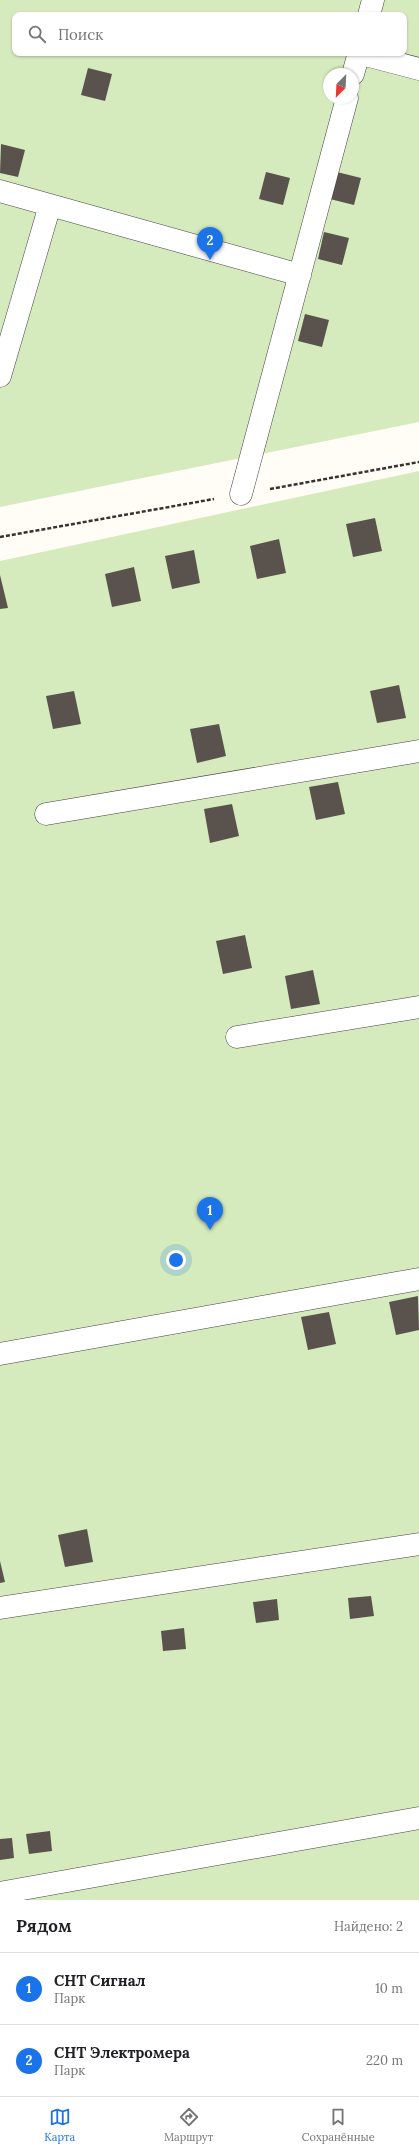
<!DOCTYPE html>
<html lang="ru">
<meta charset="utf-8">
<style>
:root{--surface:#fff;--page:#f6f6f6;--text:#202124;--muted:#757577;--line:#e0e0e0;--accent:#1a73e8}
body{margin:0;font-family:Lora,serif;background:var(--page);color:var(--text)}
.compass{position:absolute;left:323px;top:68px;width:36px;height:36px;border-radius:50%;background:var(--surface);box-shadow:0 1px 3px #0004;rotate:204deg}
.you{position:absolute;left:176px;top:1260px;width:14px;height:14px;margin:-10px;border:3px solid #fff;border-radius:50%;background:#1a73e8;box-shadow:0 0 0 6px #1a73e833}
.badge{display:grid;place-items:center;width:26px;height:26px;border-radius:50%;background:var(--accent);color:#fff;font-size:13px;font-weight:700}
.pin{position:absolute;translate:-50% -33px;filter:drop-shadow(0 1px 2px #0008)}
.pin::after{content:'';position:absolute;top:21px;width:14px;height:12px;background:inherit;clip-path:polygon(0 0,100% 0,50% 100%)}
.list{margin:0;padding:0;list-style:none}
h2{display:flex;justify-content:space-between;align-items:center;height:52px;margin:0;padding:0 16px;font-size:17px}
h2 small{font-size:13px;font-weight:400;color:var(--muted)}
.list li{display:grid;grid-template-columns:26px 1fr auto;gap:12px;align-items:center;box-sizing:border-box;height:72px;padding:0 16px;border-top:1px solid var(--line)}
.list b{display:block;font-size:15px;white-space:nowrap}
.list p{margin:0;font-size:13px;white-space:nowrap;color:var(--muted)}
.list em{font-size:13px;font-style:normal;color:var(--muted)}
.icon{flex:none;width:22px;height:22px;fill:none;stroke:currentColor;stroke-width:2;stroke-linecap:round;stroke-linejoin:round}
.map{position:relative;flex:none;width:419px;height:1900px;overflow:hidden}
.search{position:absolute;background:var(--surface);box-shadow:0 1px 3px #0004;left:12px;right:12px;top:12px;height:44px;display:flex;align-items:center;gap:10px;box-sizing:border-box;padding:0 14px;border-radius:8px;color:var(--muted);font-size:15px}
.sheet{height:196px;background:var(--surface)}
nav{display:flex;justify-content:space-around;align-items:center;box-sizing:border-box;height:56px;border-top:1px solid var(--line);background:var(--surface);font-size:11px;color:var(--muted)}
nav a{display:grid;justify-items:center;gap:2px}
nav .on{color:var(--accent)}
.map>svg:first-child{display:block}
.green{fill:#d5ebbd;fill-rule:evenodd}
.building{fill:#5a524d}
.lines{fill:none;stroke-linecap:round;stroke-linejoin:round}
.minor-casing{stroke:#444;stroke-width:23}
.path{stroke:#333;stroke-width:2.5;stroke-dasharray:4 2;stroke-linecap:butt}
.minor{stroke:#fff;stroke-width:22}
</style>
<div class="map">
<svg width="419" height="1900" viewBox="0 0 419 1900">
<rect width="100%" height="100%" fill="#fffdf5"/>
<path class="green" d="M0,0H419V422L0,507ZM15,15H404V53H15ZM329,74H353V98H329Z
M419,471V1900H0V561Z"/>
<path class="building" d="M88,68L112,74L105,101L81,95Z
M1,144L25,150L18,177L0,173Z
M266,172L290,178L283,205L259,199Z
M337,172L361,178L354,205L330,199Z
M324,232L349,238L342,265L318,259Z
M305,314L329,320L322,347L298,341Z
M375,518L382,551L353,557L346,524Z
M279,539L286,573L257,579L250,546Z
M194,550L200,583L172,589L165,556Z
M134,567L141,601L112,607L105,574Z
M0,575L8,608L0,609Z
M399,685L406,718L377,723L370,691Z
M74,691L81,724L53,729L46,696Z
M219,724L226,756L197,763L190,729Z
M338,782L345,814L316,820L309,787Z
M232,804L239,836L210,843L204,809Z
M245,935L252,968L223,974L216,941Z
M313,970L320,1004L291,1009L285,976Z
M418,1296L419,1330L396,1335L389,1302Z
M329,1312L336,1344L308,1350L301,1317Z
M87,1529L93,1562L65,1567L58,1535Z
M0,1561L5,1582L0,1583Z
M371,1596L374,1616L350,1619L348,1598Z
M277,1599L279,1620L256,1623L253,1602Z
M184,1628L186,1649L163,1651L161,1631Z
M50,1831L52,1851L29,1854L26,1834Z
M12,1838L14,1858L0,1860V1839Z"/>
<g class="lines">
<g class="minor-casing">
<path id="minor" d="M369,15L373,0
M358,53L419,69
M353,74L359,53
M0,191L300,275
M0,376L50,205
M241,494L347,98
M46,814L419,751
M237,1037L419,1007
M0,1354L419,1279
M0,1608L419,1544
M0,1893L419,1818"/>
</g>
<path class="path" d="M270,489L419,462
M0,537L214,499"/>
<use href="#minor" class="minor"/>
</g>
</svg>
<svg class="compass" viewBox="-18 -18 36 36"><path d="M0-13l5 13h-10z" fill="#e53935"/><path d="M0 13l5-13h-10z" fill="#757577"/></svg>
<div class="you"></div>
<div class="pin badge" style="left:210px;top:1230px">1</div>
<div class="pin badge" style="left:210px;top:260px">2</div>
<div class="search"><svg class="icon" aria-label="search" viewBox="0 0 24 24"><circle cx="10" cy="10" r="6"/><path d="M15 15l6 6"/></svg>Поиск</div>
</div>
<section class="sheet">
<h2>Рядом<small>Найдено: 2</small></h2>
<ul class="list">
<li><span class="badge">1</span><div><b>СНТ Сигнал</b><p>Парк</p></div><em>10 m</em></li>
<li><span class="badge">2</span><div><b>СНТ Электромера</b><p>Парк</p></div><em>220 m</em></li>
</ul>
</section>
<nav>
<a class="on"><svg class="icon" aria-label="map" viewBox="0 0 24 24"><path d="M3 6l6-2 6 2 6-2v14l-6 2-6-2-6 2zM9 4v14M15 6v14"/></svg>Карта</a>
<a><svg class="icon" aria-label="directions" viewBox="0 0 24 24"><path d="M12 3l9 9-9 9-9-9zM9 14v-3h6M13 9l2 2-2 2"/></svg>Маршрут</a>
<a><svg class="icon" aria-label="saved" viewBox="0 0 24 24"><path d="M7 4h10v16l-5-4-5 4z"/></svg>Сохранённые</a>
</nav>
